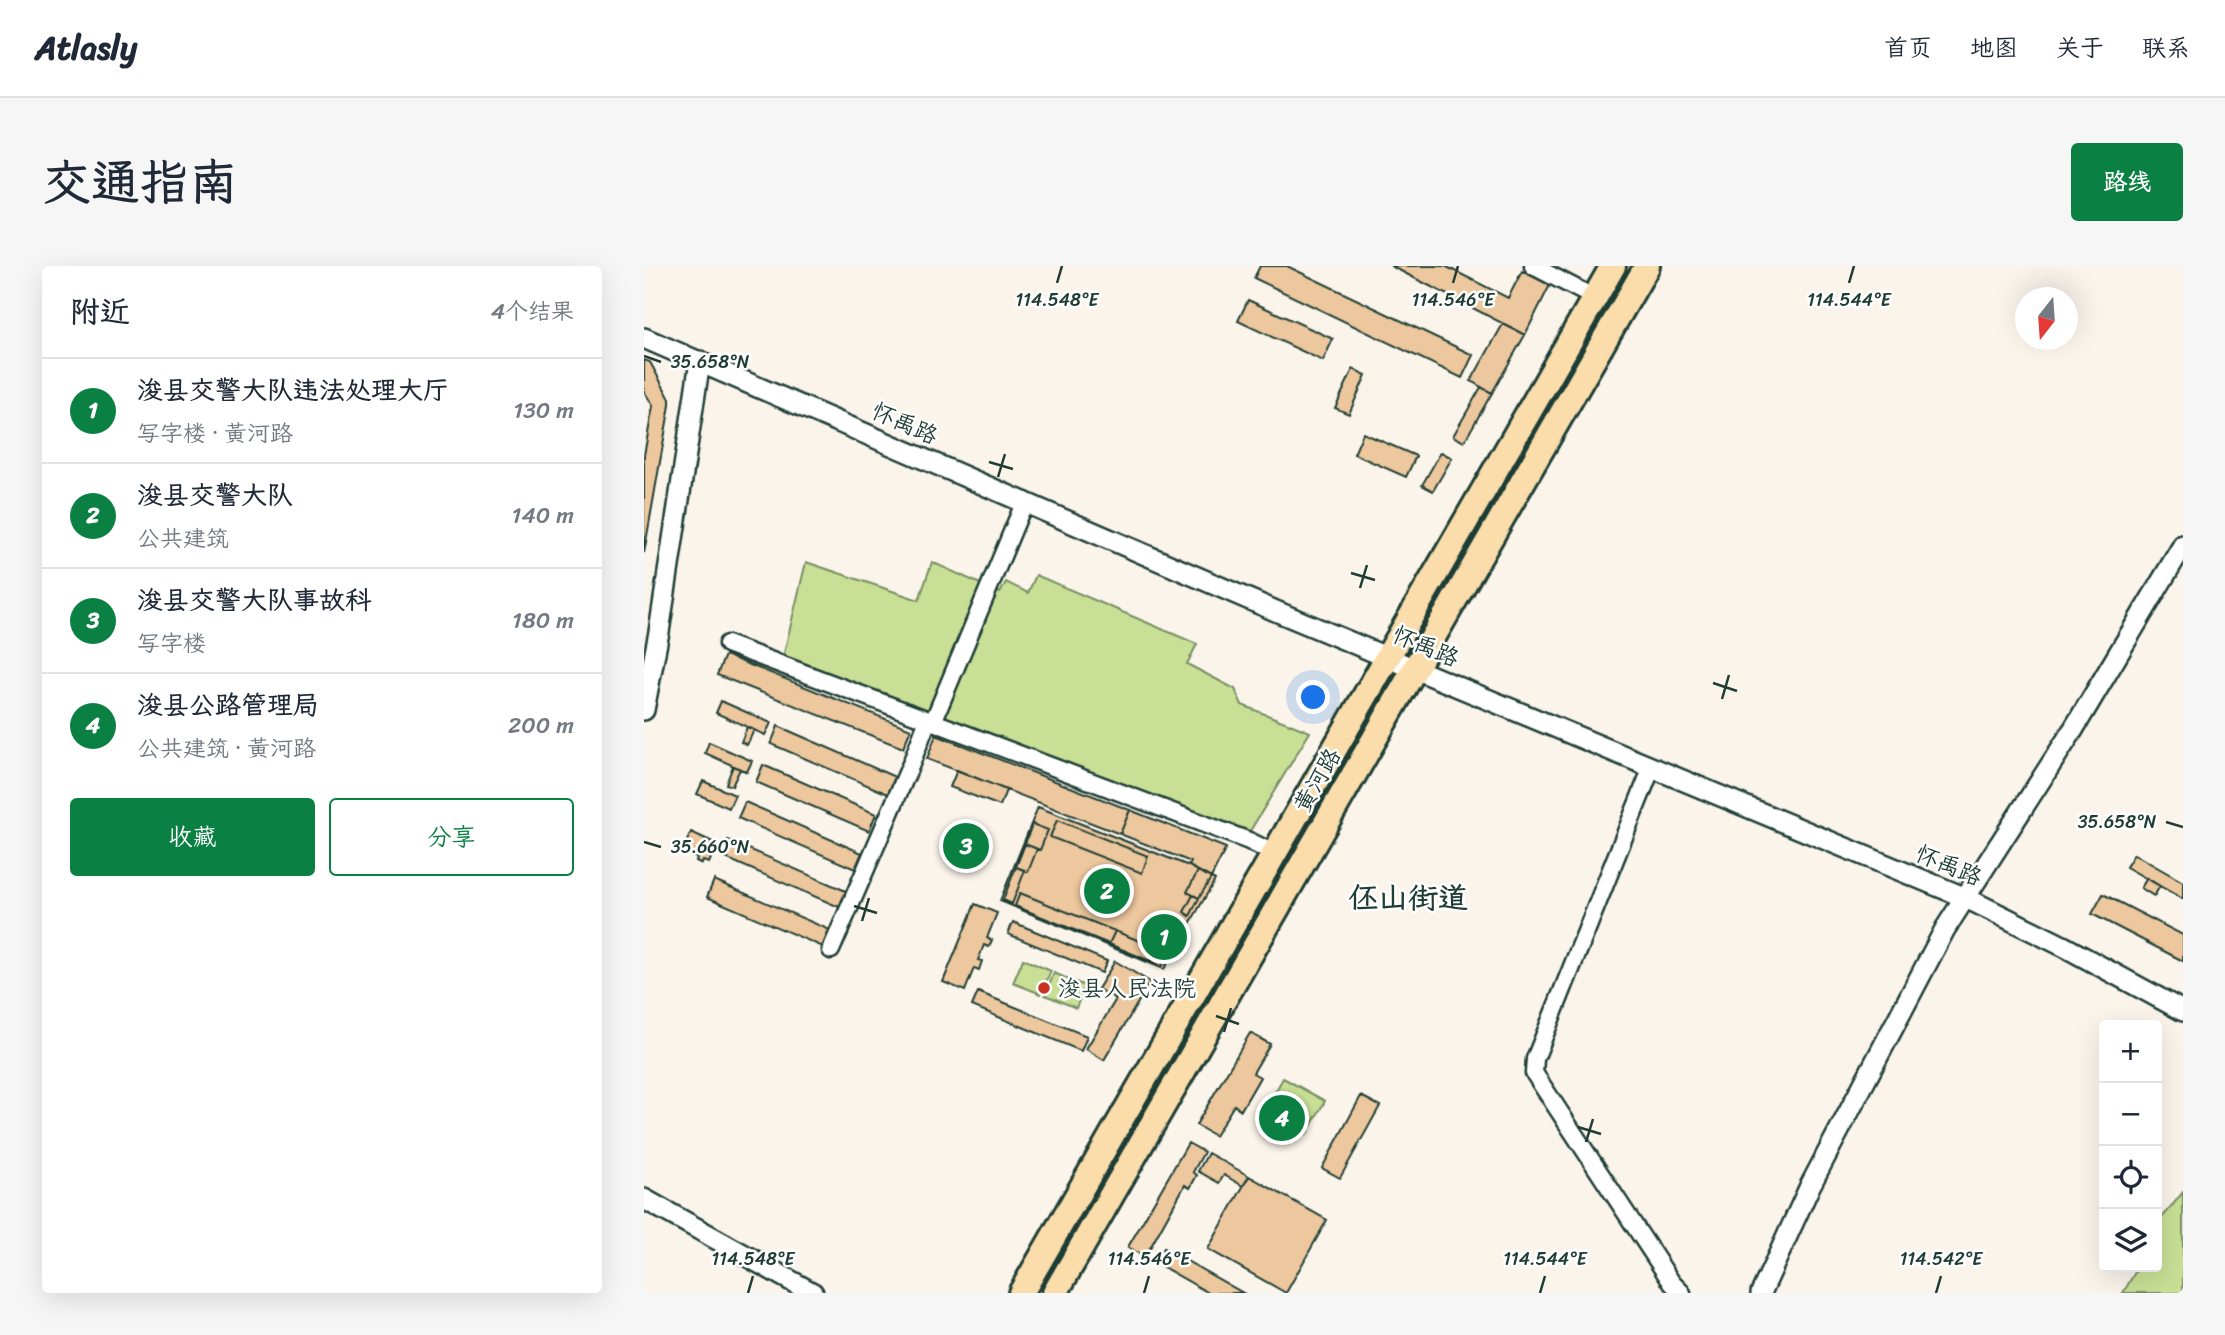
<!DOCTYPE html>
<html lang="zh">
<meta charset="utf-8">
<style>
:root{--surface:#fff;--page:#f6f6f7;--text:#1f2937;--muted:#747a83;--line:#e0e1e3;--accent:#0b8043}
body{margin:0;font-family:Sriracha,"LXGW WenKai TC",sans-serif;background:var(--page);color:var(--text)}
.controls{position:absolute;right:21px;bottom:21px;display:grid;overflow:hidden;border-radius:7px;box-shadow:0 7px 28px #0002}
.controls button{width:63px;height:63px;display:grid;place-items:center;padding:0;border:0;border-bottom:2px solid var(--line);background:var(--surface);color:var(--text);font:35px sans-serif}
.compass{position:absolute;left:1371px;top:21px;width:63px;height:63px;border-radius:50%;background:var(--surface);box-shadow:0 7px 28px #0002;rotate:197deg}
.you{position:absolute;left:670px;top:432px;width:24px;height:24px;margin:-18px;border:5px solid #fff;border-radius:50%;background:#1a73e8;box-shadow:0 0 0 10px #1a73e833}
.badge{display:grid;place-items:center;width:46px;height:46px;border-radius:50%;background:var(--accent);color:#fff;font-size:23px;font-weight:700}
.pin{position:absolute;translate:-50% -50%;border:4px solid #fff;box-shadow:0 2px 7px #0006}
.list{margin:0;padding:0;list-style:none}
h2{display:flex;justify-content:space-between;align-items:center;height:91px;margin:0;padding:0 28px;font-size:30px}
h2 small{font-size:23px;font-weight:400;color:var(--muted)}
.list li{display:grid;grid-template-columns:46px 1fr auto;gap:21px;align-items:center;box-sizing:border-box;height:105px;padding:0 28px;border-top:2px solid var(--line)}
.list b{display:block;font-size:26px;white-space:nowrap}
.list p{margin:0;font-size:23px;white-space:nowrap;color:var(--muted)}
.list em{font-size:23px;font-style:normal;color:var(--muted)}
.actions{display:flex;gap:14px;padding:21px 28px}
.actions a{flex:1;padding:16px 0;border:2px solid var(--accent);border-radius:7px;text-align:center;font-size:24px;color:var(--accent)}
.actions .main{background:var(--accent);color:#fff}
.icon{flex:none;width:38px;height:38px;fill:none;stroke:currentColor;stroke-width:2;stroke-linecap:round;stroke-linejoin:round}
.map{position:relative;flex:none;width:1539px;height:1027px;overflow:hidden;border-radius:7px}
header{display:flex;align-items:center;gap:42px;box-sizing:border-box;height:98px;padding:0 35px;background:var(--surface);border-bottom:2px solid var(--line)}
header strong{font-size:33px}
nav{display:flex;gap:38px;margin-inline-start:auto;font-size:24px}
.intro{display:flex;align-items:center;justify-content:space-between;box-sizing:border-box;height:168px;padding:0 42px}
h1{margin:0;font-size:49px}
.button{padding:18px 32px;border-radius:7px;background:var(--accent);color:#fff;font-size:24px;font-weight:700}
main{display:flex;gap:42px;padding:0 42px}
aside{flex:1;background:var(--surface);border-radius:7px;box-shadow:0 7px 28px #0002}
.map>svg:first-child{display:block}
.green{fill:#c8df95;stroke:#748e64;stroke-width:2}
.building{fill:#edc79d;stroke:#1f3d34;stroke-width:2}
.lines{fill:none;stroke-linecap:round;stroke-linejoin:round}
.minor-casing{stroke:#1f3d34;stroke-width:21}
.tertiary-casing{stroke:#1f3d34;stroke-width:24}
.primary-casing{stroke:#1f3d34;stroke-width:30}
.minor{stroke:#fff;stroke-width:16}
.tertiary{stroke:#fff;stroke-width:19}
.primary{stroke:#faddab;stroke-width:24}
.ticks{fill:none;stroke:#1f3d34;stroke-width:2.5}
.poi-dot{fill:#c8321e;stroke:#fff;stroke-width:2.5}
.labels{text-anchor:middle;stroke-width:5;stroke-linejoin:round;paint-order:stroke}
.street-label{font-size:23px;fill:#1f3d34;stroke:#fff}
.poi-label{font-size:23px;fill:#1f3d34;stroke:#fff;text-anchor:start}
.district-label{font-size:30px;font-weight:bold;fill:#1f3d34;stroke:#fff}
.ticks-label{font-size:18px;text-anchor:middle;fill:#1f3d34;stroke:#fff;stroke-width:5;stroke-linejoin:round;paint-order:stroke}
</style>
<header>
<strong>Atlasly</strong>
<nav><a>首页</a><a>地图</a><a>关于</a><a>联系</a></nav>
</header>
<div class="intro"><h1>交通指南</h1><a class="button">路线</a></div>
<main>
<aside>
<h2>附近<small>4个结果</small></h2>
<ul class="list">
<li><span class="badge">1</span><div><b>浚县交警大队违法处理大厅</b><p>写字楼 · 黄河路</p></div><em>130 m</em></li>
<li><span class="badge">2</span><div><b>浚县交警大队</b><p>公共建筑</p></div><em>140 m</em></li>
<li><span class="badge">3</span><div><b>浚县交警大队事故科</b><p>写字楼</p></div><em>180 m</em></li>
<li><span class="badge">4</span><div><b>浚县公路管理局</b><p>公共建筑 · 黄河路</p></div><em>200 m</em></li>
</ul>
<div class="actions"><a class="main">收藏</a><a>分享</a></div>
</aside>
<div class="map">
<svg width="1539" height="1027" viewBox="0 0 1539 1027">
<rect width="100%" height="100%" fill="#fbf4eb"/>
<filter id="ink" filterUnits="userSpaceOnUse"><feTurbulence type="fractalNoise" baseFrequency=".0143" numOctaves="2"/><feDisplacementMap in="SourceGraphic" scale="14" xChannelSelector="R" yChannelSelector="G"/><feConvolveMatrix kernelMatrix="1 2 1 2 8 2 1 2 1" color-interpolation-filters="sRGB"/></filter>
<g filter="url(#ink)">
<path class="green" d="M162,296L275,334L288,296L356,327L362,316L384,327L392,309L553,378L543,398L591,423L598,439L666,466L606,565L139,391Z
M379,693L407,705L397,728L369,717Z
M410,707L441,720L432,742L401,729Z
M639,812L681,835L662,869L620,846Z
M1539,926V1027H1479L1494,1001H1513V958Z"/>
<path class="building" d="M616,0H643L829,89L818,112L610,12Z
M747,0H801L864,32L878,5L906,19L881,69Z
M604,34L689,73L679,95L594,55Z
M859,58L881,69L848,127L827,115Z
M0,94L6,96L26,133V139L0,287V189L9,140L0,125Z
M709,103L722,109L705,148L691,142Z
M837,121L848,127L820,176L809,170Z
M719,167L772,190L762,211L710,188Z
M797,186L808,192L789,225L778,219Z
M81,389L267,463L259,482L73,409Z
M77,435L127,457L121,469L72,447Z
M134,460L251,511L244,528L127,478Z
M103,461L110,464L103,479L97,476Z
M292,469L486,544L476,568L283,493Z
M65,476L108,495L103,506L61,487Z
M119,499L232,548L225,565L112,516Z
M89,500L96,503L88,520L82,518Z
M313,504L362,524L356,540L306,521Z
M59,515L91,529L85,542L53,528Z
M101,536L218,587L211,603L94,552Z
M394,541L545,600L571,614L520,703L356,635Z
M486,544L582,582L567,612L545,600L547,596L476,568Z
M413,554L504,590L498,607L406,571Z
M388,558L404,564L396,584L381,578Z
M47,566L73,578L65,597L59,595L58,598L52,595L53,592L38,586Z
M84,574L202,625L195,641L77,590Z
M381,578L393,583L384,606L372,601Z
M1490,588L1539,616V633L1482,601Z
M372,601L381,604L368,638L359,634Z
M554,605L567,612L555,632L543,626Z
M1503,612L1516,620L1510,630L1497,622Z
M70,614L186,664L179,681L63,631Z
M376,627L471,665L465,678L371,640Z
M1459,628L1539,669V695L1448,648Z
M549,629L555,632L546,650L540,646Z
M331,638L353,647L343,672L348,674L345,681L340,679L334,694L338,695L335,704L330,702L321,725L299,716Z
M369,656L463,695L458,707L364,668Z
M471,665L513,682L506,695L465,678Z
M516,676L527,682L517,701L506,695Z
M471,695L506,716L460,794L442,783L472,733L454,723Z
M334,726L443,770L437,785L328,740Z
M606,767L626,778L609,807L616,811L597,844L590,839L571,870L552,859Z
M717,830L736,840L696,912L678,902Z
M544,877L560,886L549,906L553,909L546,922L541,919L501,991L484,981Z
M564,887L605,910L599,920L580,909L575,917L554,905Z
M605,910L683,954L642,1027L564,983Z
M520,982L599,1027H565L512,997Z"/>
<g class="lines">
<g class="minor-casing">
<path id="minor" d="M889,0L951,32
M83,378L605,575L631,588
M289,456L381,235
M1008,501L891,793L890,807L1028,1017L1038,1027
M187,684L267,498L284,454"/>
</g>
<g class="tertiary-casing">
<path id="tertiary" d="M0,72L634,346L1322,632L1421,681L1539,745
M0,444L15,366L56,95
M0,933L169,1027
M1117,1027L1166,920L1301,663L1429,464L1539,279"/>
</g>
<g class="primary-casing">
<path id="primary" d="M377,1027L969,0
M411,1027L1003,0"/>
</g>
<use href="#minor" class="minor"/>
<use href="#tertiary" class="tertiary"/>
<use href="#primary" class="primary"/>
</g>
</g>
<path class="ticks" d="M413,17L418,0M809,17L814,0M1205,17L1210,0M0,90L17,96M345,196L369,203M354,211L361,188M707,307L731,314M716,322L723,299M1069,417L1093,425M1078,433L1085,409M1522,556L1539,561M0,576L17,581M210,640L233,647M218,655L225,632M572,750L595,758M580,766L587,742M934,861L957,868M942,876L949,853M104,1027L109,1010M500,1027L505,1010M896,1027L901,1010M1292,1027L1297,1010"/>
<circle class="poi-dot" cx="400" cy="722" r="7"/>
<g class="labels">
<g class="street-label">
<text transform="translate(261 157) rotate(24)" y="8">怀禹路</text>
<text transform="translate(782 380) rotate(23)" y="8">怀禹路</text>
<text transform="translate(673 514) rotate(-60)" y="8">黄河路</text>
<text transform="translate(1305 599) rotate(23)" y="8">怀禹路</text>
</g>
<g class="poi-label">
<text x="414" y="730">浚县人民法院</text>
</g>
<g class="district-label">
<text x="764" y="642">伾山街道</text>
</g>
</g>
<g class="ticks-label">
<text x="413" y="40">114.548°E</text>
<text x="809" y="40">114.546°E</text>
<text x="1205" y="40">114.544°E</text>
<text x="66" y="102">35.658°N</text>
<text x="1473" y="562">35.658°N</text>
<text x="66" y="587">35.660°N</text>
<text x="109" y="999">114.548°E</text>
<text x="505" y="999">114.546°E</text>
<text x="901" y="999">114.544°E</text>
<text x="1297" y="999">114.542°E</text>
</g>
</svg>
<div class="controls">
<button>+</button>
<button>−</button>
<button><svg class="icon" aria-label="locate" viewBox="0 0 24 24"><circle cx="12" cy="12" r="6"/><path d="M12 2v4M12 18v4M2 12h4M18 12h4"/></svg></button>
<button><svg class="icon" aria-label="layers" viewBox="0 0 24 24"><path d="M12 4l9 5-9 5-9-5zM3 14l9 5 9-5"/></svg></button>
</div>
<svg class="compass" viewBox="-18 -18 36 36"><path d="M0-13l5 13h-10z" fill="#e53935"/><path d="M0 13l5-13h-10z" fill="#747a83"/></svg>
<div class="you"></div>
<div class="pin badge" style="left:520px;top:671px">1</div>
<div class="pin badge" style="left:463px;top:625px">2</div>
<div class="pin badge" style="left:322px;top:580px">3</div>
<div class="pin badge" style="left:638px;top:852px">4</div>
</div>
</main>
